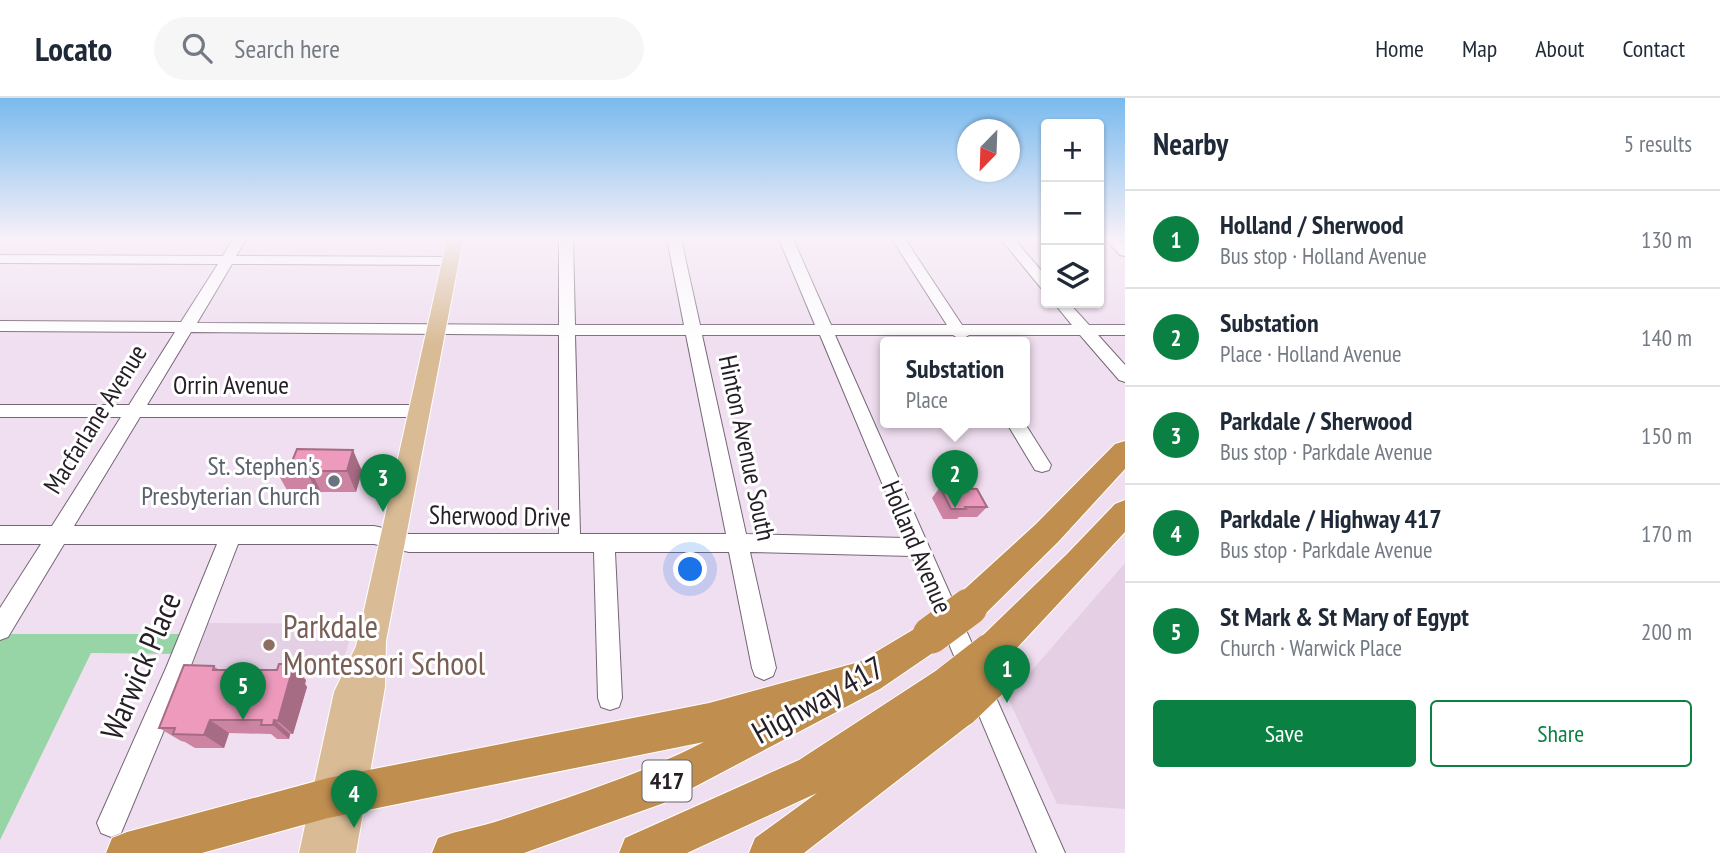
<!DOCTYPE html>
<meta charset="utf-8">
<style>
:root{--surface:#fff;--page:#f6f6f7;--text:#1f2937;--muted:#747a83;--line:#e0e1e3;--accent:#0b8043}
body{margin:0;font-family:"PT Sans Narrow",sans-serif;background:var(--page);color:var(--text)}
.controls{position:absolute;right:21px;top:21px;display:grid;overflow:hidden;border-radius:7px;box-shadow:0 2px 5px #0004}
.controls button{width:63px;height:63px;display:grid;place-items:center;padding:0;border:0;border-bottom:2px solid var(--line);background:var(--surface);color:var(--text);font:35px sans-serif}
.compass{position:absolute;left:957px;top:21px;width:63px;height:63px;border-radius:50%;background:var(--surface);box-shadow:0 2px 5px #0004;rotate:203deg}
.you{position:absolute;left:691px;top:472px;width:24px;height:24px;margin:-18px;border:5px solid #fff;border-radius:50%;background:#1a73e8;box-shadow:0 0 0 10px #1a73e833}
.badge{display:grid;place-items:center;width:46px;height:46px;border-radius:50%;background:var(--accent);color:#fff;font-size:23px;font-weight:700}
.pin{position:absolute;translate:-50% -58px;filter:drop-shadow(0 2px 4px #0008)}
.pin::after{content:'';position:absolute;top:37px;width:24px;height:21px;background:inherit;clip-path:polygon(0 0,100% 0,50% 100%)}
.popup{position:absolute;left:880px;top:239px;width:150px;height:91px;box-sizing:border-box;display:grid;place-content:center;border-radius:7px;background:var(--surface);filter:drop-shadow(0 2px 5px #0005);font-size:23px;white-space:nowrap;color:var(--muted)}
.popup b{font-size:26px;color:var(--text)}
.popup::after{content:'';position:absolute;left:50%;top:100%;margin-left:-14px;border:14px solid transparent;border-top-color:var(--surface)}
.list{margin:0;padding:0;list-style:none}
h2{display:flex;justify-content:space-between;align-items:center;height:91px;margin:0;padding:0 28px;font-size:30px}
h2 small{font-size:23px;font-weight:400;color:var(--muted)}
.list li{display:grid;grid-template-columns:46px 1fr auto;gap:21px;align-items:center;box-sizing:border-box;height:98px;padding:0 28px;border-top:2px solid var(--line)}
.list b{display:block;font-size:26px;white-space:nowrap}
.list p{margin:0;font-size:23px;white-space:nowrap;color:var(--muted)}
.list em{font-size:23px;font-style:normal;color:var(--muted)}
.actions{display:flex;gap:14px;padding:21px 28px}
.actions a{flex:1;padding:16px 0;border:2px solid var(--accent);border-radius:7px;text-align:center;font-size:24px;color:var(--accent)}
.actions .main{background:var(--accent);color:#fff}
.icon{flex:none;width:38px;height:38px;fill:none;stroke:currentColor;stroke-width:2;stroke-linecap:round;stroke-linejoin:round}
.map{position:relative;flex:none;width:1125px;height:755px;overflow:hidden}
header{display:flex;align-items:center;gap:42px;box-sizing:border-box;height:98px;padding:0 35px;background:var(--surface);border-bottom:2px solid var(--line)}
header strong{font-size:33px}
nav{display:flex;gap:38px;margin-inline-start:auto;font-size:24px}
.search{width:490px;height:63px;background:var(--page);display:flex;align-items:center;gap:18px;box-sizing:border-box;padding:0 24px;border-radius:38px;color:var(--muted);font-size:26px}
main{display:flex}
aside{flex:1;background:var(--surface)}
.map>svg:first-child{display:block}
.built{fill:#e5cfe5}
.green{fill:#97d4a6}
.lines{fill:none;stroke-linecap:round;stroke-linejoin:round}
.minor-casing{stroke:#756675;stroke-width:2}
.major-casing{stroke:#fff;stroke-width:2}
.highway-casing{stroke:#fff;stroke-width:2}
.minor{fill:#fff;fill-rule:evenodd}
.major{fill:#d9bc96;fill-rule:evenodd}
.highway{fill:#c08f50;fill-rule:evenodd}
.highway-bridge-casing{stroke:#fff;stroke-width:38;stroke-linecap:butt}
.highway-bridge{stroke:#c08f50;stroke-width:37}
.wall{fill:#cc84a2}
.shaded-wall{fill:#a66c84}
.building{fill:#ed9abc;stroke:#a66c84;stroke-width:2}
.worship-dot{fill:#6b7280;stroke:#fff;stroke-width:2.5}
.education-dot{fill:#8d6e63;stroke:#fff;stroke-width:2.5}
.labels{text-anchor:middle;stroke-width:6;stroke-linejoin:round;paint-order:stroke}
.shield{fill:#fff;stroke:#666266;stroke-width:2}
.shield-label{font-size:24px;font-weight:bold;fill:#251f25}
.street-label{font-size:26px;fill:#251f25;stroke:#fff}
.worship-label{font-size:26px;fill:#5b616d;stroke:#fff;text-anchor:end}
.near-education-label{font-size:32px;fill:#785e54;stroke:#fff;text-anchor:start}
.near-street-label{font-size:32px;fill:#251f25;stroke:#fff}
</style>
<header>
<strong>Locato</strong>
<div class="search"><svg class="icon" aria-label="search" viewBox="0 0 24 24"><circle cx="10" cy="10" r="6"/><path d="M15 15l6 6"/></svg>Search here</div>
<nav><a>Home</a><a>Map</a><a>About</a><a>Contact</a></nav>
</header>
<main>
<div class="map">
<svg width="1125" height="755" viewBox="0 0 1125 755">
<rect width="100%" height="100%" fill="#f0dff0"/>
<path class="built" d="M1125,465V711L1057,706L1008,600Z
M200,525L355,526L338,578L178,579Z"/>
<path class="green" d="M0,536H191L183,556L91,555L0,742Z"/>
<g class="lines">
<g class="minor-casing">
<path id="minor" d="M233,141H246L236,158L450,159L457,163L450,167L232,166L197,225L559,227V141H573L575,227H684L667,141H681L700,227H815L779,141H793L831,227H947L892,141H905L962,227H1072L1054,205H1069L1089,227H1125V237H1098L1125,267V284L1119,282L1080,237H969L961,242L953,237H835L1065,755H1037L912,458L750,454L776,570L773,578L764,582L755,578L752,570L729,454H615L622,600L619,609L610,612L601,609L598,600L594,454H409L374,446H238L188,575L121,735L111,739L101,735L97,725L166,570L217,446H64L8,539L0,542V510L41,446H0V428H52L121,319H0V307H129L175,234L0,233V223L181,224L218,166L0,165V157L223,158ZM191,234L559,237V436H409L374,428H74L140,319H419L425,317L428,313L425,309L419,307H147ZM575,237H686L726,436H580ZM702,237H820L905,440L746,436Z
M1001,141H1014L1046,178V191L1041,190Z
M1105,141H1119L1125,147V158L1120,157Z
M1006,324H1024L1051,367L1049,372L1042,374L1035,372Z"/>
</g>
<g class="major-casing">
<path id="major" d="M447,141H463L386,543L385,589L356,755H299L334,594L356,548Z"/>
</g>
<g class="highway-casing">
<path id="highway" d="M1125,343V371L1058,444L981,520L969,524L957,520L953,509L957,498L1036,426L1115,346Z
M1125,402V434L1002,566L990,571L978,566L973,554L978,542L1067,456L1115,406Z
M931,521L943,526L948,537L943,548L880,591L664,705L524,755H432L438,740C458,732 480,729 501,722C570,699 639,677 704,644L328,720L202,755H106L112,740L127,734L328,680L709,605L859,564Z
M950,567L963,572L968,585L964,593L974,597L979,610L974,623L804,755H749L755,740L817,695L687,755H619L625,740L799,662L937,572Z"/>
</g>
<use href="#minor" class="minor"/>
<use href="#major" class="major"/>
<use href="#highway" class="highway"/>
<g class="highway-bridge-casing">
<path id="highway-bridge" d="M931,537L969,509
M950,585L990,554
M961,610L1006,567"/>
</g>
<use href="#highway-bridge" class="highway-bridge"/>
</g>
<path class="wall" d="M291,366L362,373L356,394H321L319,399H291L279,378Z
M940,389L987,409L977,419H959L957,421H943L932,400Z
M214,568L219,572H277L306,582L305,586L307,589L293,636H290L289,641H277L271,636L229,635L224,650H195L185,644L181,643L159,630Z"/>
<path class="shaded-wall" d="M353,352L362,373L356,394L347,373Z
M311,373L321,394L319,399L309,378Z
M292,566L306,582L305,586L307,589L293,636L278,623Z
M210,622L229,635L224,650L204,637Z
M274,622L290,636L289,641L273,627Z"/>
<path class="building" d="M297,351L353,352L347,373H311L309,378H279L283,368L291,366Z
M940,389L977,391L987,409H965L966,411H951Z
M279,566H292L290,573H292L278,623L274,622L273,627H261L262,622H210L204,637L173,636L175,630H159L184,567L214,568L213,572H277Z"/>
<linearGradient id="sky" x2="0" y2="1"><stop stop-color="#79baee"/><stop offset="0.57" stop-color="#f8f1f8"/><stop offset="1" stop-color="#f8f1f8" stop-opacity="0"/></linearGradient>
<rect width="1125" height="247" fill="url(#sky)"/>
<circle class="worship-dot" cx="334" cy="383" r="7"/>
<circle class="education-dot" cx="269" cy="547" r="7"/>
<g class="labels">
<rect class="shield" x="642.5" y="662.5" width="49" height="41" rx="5"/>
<g class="shield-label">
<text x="667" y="691">417</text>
</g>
<g class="street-label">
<text x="231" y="296">Orrin Avenue</text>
<text transform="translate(95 321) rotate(-58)" y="9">Macfarlane Avenue</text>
<text transform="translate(747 350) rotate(78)" y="9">Hinton Avenue South</text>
<text transform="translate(500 418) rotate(1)" y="9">Sherwood Drive</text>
<text transform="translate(917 449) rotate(67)" y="9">Holland Avenue</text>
</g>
<g class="worship-label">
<text x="320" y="377">St. Stephen's<tspan x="320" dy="30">Presbyterian Church</tspan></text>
</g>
<g class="near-education-label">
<text x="283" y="540">Parkdale<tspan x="283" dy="37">Montessori School</tspan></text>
</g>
<g class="near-street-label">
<text transform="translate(141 568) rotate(-67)" y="11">Warwick Place</text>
<text transform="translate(818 602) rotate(-29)" y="11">Highway 417</text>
</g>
</g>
</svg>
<div class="controls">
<button>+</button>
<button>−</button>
<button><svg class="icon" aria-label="layers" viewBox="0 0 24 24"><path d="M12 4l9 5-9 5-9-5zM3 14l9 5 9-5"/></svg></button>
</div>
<svg class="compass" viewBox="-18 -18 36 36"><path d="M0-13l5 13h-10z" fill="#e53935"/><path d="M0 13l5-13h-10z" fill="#747a83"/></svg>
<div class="you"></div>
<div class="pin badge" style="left:1007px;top:605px">1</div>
<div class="pin badge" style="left:955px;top:410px">2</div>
<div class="popup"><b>Substation</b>Place</div>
<div class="pin badge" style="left:383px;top:414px">3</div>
<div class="pin badge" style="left:354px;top:730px">4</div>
<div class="pin badge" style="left:243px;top:622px">5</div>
</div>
<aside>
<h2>Nearby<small>5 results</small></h2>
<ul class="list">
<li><span class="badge">1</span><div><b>Holland / Sherwood</b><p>Bus stop · Holland Avenue</p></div><em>130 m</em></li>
<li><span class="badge">2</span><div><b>Substation</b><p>Place · Holland Avenue</p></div><em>140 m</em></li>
<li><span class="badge">3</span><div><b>Parkdale / Sherwood</b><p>Bus stop · Parkdale Avenue</p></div><em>150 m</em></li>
<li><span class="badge">4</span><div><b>Parkdale / Highway 417</b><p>Bus stop · Parkdale Avenue</p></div><em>170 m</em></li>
<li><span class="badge">5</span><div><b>St Mark &amp; St Mary of Egypt</b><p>Church · Warwick Place</p></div><em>200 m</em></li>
</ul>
<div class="actions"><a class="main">Save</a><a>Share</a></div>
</aside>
</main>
